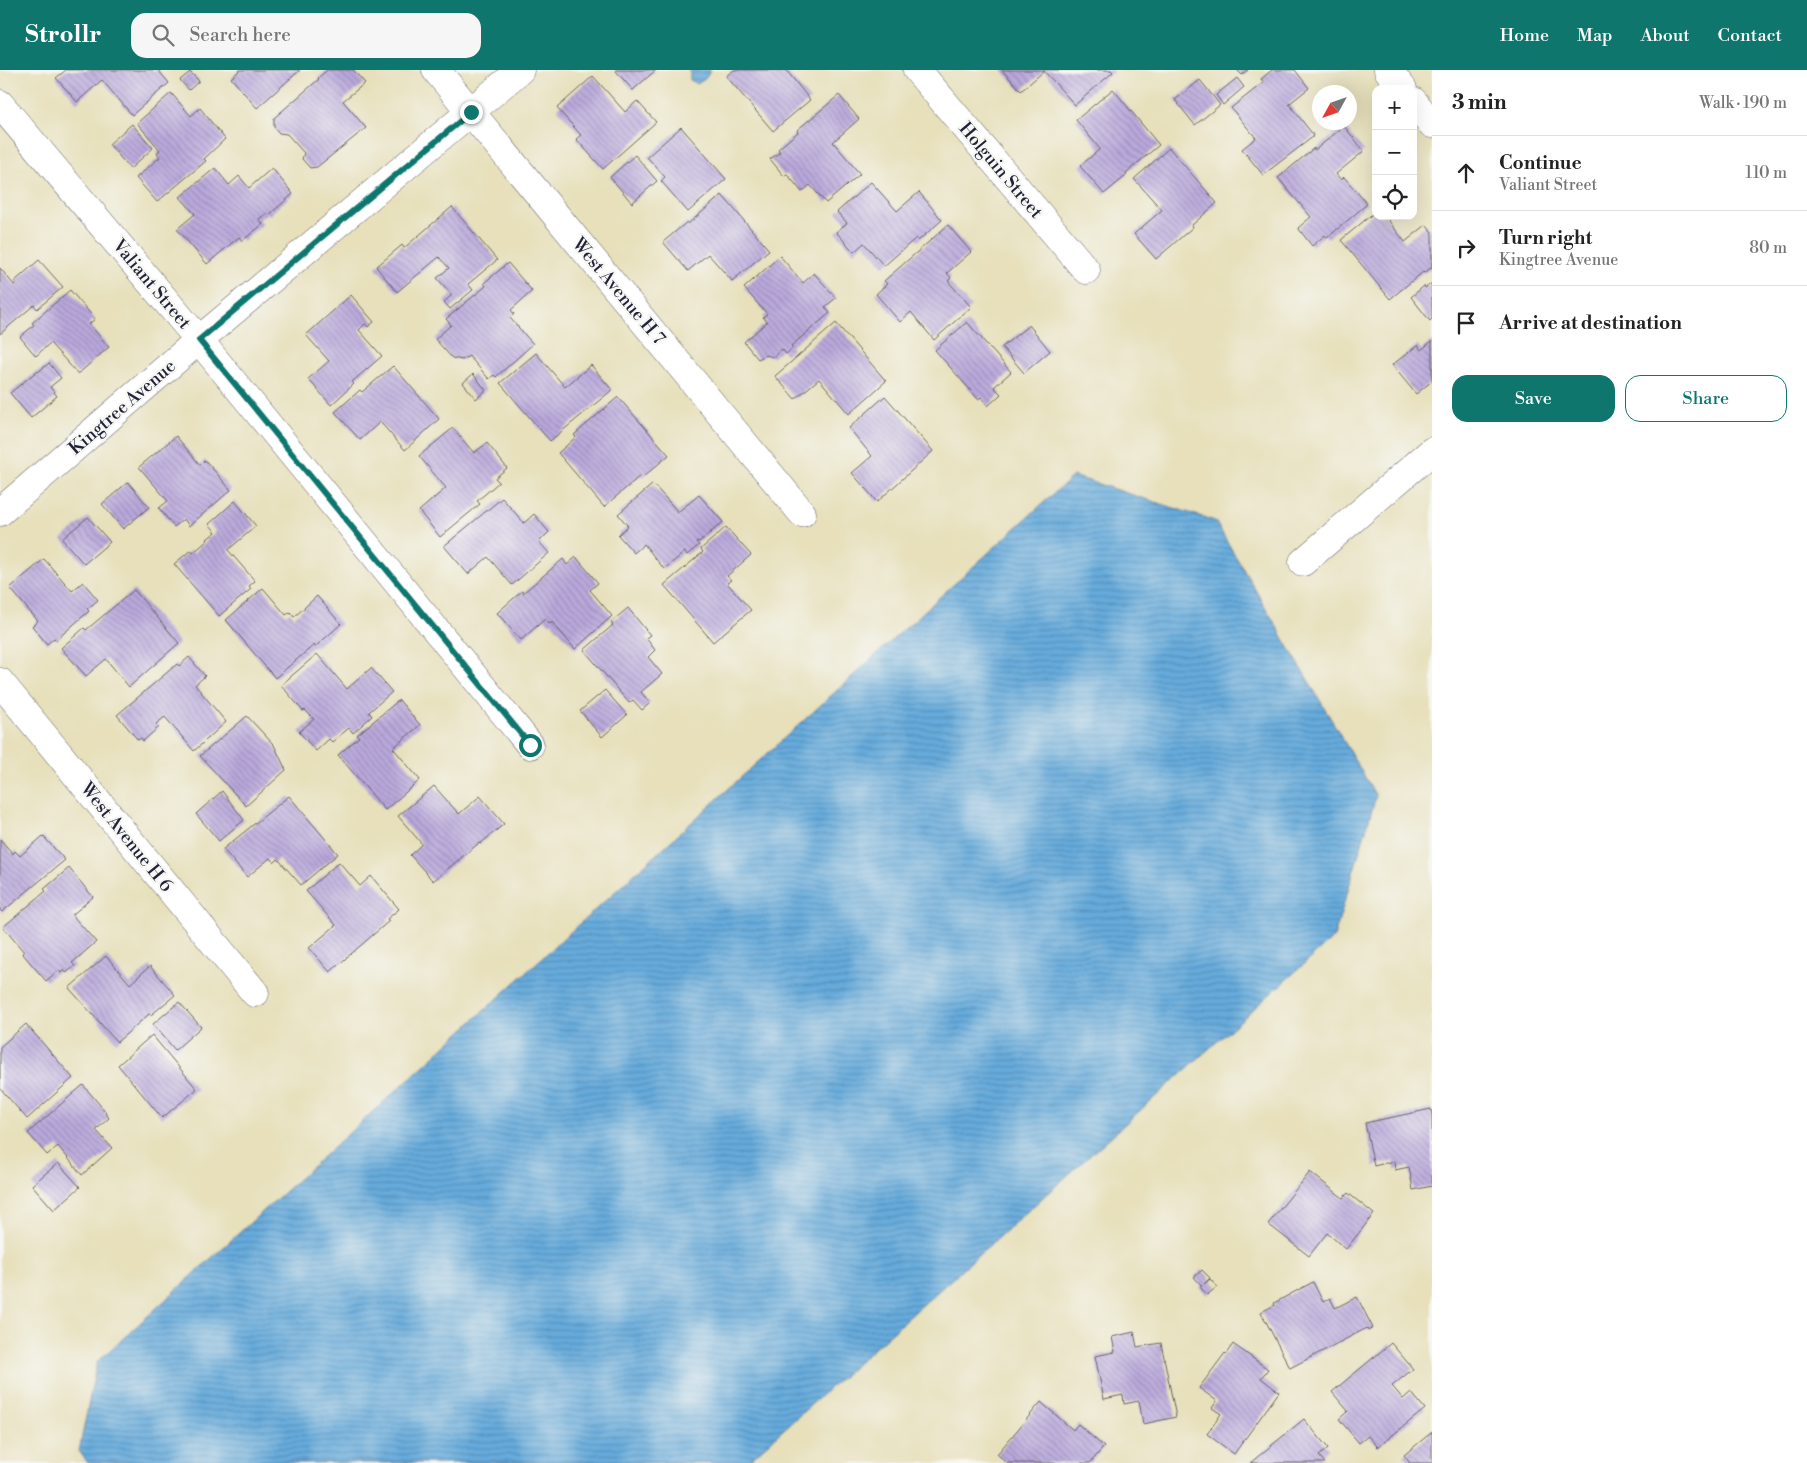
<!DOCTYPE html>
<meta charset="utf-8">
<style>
:root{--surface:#fff;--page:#f6f6f6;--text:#222;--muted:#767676;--line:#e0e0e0;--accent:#0f766e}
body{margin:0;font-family:"Libre Bodoni",serif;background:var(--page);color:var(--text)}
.controls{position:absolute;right:15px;top:15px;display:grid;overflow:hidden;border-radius:10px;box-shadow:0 5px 20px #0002}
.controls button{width:45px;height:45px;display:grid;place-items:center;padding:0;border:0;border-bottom:1px solid var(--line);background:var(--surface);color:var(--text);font:25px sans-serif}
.compass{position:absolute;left:1312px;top:15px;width:45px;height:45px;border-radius:50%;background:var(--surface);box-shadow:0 5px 20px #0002;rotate:230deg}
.stop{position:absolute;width:15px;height:15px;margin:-11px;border:4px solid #0f766e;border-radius:50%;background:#fff}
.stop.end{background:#0f766e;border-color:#fff;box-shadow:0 1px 5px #0008}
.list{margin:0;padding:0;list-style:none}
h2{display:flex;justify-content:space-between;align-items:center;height:65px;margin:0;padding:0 20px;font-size:21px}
h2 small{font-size:16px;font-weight:400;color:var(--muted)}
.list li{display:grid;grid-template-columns:32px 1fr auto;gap:15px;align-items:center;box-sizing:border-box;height:75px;padding:0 20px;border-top:1px solid var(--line)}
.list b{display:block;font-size:19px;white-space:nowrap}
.list p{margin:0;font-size:16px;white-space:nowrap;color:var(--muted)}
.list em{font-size:16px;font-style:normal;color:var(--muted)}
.actions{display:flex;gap:10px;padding:15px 20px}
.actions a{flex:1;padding:11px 0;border:1px solid var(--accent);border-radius:15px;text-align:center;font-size:18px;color:var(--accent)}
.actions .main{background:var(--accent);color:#fff}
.icon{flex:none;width:28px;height:28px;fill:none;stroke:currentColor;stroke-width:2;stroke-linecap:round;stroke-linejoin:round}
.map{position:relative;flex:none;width:1432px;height:1393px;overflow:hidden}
header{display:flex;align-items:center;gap:30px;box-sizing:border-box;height:70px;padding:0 25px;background:var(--accent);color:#fff}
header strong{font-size:24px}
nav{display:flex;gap:28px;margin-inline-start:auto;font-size:18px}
.search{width:350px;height:45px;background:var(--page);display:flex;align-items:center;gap:12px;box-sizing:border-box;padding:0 18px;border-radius:15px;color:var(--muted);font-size:19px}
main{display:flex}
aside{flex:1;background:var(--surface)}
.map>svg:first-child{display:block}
.water{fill:url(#water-rules);stroke:#44668c}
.building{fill:url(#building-back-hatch)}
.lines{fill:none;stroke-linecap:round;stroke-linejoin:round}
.minor-casing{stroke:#676468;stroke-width:29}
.minor{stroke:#fff;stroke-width:28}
.route{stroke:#0f766e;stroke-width:6}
.labels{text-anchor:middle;stroke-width:4.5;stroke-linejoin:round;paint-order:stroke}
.street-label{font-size:18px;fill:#22223b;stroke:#f6f6f2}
</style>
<header>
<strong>Strollr</strong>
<div class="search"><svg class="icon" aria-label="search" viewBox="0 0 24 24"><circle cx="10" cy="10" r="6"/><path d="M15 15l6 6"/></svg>Search here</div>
<nav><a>Home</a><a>Map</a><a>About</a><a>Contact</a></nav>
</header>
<main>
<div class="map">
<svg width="1432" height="1393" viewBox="0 0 1432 1393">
<defs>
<pattern id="water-rules" width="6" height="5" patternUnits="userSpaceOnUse" patternTransform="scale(1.25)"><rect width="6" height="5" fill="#66abdc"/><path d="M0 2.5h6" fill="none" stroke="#548bb4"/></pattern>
<pattern id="building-back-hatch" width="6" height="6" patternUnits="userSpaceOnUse" patternTransform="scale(1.25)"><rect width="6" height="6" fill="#baa9dc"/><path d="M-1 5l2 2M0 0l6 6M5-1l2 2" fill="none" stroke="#9789b4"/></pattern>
</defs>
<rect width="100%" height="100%" fill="#f6f6f2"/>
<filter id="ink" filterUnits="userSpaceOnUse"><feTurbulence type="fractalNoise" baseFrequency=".02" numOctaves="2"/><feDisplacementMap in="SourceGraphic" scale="10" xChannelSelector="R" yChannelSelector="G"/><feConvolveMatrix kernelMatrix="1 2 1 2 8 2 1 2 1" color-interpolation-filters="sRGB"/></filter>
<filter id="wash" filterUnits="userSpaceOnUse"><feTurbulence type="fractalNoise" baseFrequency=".0096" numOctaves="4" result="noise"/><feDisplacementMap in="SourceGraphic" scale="20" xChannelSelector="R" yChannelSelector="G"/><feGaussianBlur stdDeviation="1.12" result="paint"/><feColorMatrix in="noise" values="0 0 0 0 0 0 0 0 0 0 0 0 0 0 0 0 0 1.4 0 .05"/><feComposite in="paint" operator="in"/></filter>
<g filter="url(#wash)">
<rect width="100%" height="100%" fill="#e7e0bb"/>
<path class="water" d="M690,0H710L705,9L697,14L690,10Z
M1073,406L1215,451L1376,726L1334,867L746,1393H88L79,1381L97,1292Z"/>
<g id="blocks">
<path class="building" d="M66,0H158L169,13L132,45L102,10L77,32L56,8Z
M240,0H300L257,38L231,8Z
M327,0H353L365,13L343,31L366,58L317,97L310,98L302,89L304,83L287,64L279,63L274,57V48L319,9L318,8Z
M615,0H656L633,20Z
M734,0H788L787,1L810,30L773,61L726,6Z
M1002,0H1111L1113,2L1075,35L1044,1L1021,21Z
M1237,0H1248L1242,5Z
M1272,0H1295L1309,18L1289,34L1314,66L1263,105L1242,79L1256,68L1231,38L1264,12L1261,9Z
M190,2L199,11L189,20L180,10Z
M593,6L625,42L637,31L656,52L603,99L576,69L581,65L557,38Z
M1237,8L1244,17L1223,35L1216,25Z
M1200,10L1220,35L1195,55L1175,30Z
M1113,19L1159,75L1126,103L1127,105L1104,124L1080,96L1100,79L1076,50Z
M171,23L191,46L200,38L225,69L204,89L206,91L157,132L136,108L160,87L157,83L160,80L137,53Z
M839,25L859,49L833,72L860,104L826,133L810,115L802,122L787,104L784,106L770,89L780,82L778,79L798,62L797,60Z
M132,54L153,78L130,99L109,74Z
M1344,56L1364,81L1336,104L1341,110L1344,107L1367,134L1327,168L1325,165L1312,176L1298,158L1311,147L1278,108L1314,78L1315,80Z
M681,57L726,109L688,142L661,111L665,107L647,87Z
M1169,78L1217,133L1192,155L1193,157L1156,189L1134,164L1162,140L1134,109Z
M635,85L657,111L632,133L610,107Z
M215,98L229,115L239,106L249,118L272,98L293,124L269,145L267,143L259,149L263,154L242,171L239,167L207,194L177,159L195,144L180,127Z
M871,112L897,141L919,122L942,150L918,171L916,168L884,196L864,173L854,182L836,162L847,153L837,142Z
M722,125L769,180L732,211L708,184L688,201L663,172L687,152L688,154Z
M452,137L497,190L468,214L473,220L450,239L444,232L452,225L437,208L449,198L439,187L397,222L376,197L402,175L404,178Z
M1376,141V146H1385L1405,172L1426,155L1432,162V197L1424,203L1423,202L1390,229L1341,170Z
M948,155L971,182L947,203L951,208L948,211L971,237L934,270L911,242L900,252L876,224L887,214L884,211Z
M780,186L803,213L814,203L836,228L825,237L830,243L791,276L793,278L786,284L782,279L773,287L766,285L758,289L744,272L767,252L763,247L767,244L744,218Z
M39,190L63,217L37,239L34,235L0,264V198L14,215L16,213L15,211Z
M508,193L532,221L511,240L514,244L510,248L533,274L496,307L494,305L489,309L469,286L462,290L452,288L435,269L451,255L446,249L486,216L484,213Z
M1432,213V249L1430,251L1411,227L1424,216L1425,218Z
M70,220L95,249L89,254L109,277L78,304L50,273L36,286L20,267L34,255L32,253Z
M351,225L374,252L368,257L365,254L359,260L382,286L352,312L354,314L331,335L308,309L329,291L306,265Z
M967,252L1011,302L994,317L1001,324L988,336L981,327L978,329L935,280Z
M836,253L886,311L849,344L819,309L795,329L775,306Z
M1029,255L1050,281L1024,303L1002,277Z
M1432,271V311L1416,324L1392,295L1418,275L1421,280Z
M536,283L565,317L591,295L612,320L550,371L500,313Z
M49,293L61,308L50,317L57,326L31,348L10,323L37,301L38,302Z
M393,296L439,349L405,380L380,352L360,370L335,342L360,320L362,322Z
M473,304L486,320L476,329L463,313Z
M885,326L933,381L877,432L852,403L872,386L849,358Z
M618,327L669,385L643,407L641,405L604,437L558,383L576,367L574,365Z
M453,358L474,383L487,373L507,398L495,408L499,412L477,431L480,434L440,467L419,441L446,418L419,386Z
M176,366L200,395L205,390L231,420L189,456L184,449L174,457L159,438L168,431L139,397Z
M128,412L149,437L123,459L102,434Z
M653,414L678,442L699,425L723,452L699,472L698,471L696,472L699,475L687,485L685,482L664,499L644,474L634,483L618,465L628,456L618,444Z
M502,428L524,453L534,444L549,462L539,472L549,483L512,515L488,487L468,504L444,476Z
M235,431L256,456L228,480L255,511L249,516L251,519L219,546L174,494L191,480L193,483L208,470L207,469L216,462L209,454Z
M88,447L110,472L84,494L62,469Z
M726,457L751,485L727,506L731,510L727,513L751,540L713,572L664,515L703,482L701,479Z
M576,487L598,513L590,520L612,546L575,579L552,552L550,554L545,549L521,570L497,543L522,521L523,523L563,489L567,495Z
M44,489L72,521L83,512L98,530L87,539L89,541L56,570L54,568L47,574L32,556L38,551L10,518Z
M263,518L286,545L290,542L294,547L317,526L341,554L315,577L314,575L275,608L226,550Z
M134,520L179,573L129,617L106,589L86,606L61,578L84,558L86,560Z
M628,538L650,565L646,568L655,580L648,587L662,604L641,622L650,633L642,640L633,630L629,633L584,580L613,555L611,552Z
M317,584L347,619L371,598L392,622L369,642L372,646L353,663L349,658L332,672L329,669L316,681L299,662L314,649L305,640L303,641L281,615Z
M189,587L205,606L195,615L226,652L194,681L165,647L156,654L159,657L143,671L141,668L138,670L117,645L177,594L179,596Z
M605,620L627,645L602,667L580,641Z
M399,630L420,655L393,678L420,710L385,740L338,685L359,667L357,665Z
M247,646L274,675L286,700L246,736L200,686Z
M434,716L459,744L480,726L504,754L480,774L479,773L433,811L410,785L422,774L398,746Z
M222,721L244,750L219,771L196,744Z
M289,726L338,784L301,815L278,789L274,793L270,788L247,807L223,779Z
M43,766L65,790L2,842L0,840V769L13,784L15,781L20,786Z
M339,792L360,816L371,806L399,839L387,849L389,851L330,902L309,878L336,855L306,821Z
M69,798L93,827L72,845L96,872L72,893L75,896L66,903L64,900L61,903L59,900L46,911L22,883L24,882L3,857L46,821L44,819Z
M106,886L130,914L150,896L175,925L151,945L149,944L117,972L69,918Z
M179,932L201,957L175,980L153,954Z
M26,954L73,1008L27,1049L0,1018V977Z
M152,965L197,1019L162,1048L118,995Z
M83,1015L106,1042L105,1043L109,1048L96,1060L112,1078L82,1105L58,1076L47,1085L28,1063Z
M1431,1039L1432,1046V1116L1413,1120L1409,1097L1395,1100L1394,1091L1374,1096L1365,1053Z
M58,1093L80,1117L54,1140L32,1115Z
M1310,1102L1343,1128L1348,1123L1374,1144L1346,1179L1327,1163L1309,1186L1268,1154Z
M1202,1200L1210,1208L1204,1214L1210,1209L1217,1217L1207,1225L1200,1217L1202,1216L1194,1207Z
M1313,1212L1323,1232L1330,1228L1335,1238L1357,1227L1373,1258L1368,1261L1367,1258L1290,1298L1261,1242L1275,1235L1274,1233Z
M1134,1262L1137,1277L1161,1273L1176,1347L1143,1354L1139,1331L1124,1334L1123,1325L1104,1329L1095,1286L1115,1282L1112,1267Z
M1391,1273L1413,1299L1392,1316L1403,1329L1411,1322L1425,1339L1378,1377L1368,1366L1359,1373L1339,1349L1348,1341L1332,1322Z
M1233,1274L1268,1299L1261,1308L1279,1322L1234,1384L1207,1364L1221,1344L1212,1338L1217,1331L1199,1318L1225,1283L1226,1284Z
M1041,1332L1073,1360L1078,1354L1104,1377L1090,1393H1007L997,1384Z
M1304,1349L1328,1378L1319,1386L1325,1393H1250Z
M1432,1362V1393H1410L1404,1385Z"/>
</g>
</g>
<g filter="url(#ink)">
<use href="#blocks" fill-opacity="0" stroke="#676468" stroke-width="1"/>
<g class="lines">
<g class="minor-casing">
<path id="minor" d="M436,0L802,443
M917,0L1086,200
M1388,0L1403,19
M1413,31L1432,54
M0,34L199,270L530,675
M0,442L199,270L520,0
M1303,492L1432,381
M0,612L255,923"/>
</g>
<use href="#minor" class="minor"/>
</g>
</g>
<g class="lines" filter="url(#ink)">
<path class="route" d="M471,42L199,270L530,675"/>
</g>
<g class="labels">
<g class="street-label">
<text transform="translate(1001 100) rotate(50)" y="6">Holguin Street</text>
<text transform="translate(152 214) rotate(50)" y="6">Valiant Street</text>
<text transform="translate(619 221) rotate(50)" y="6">West Avenue H 7</text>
<text transform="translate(122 337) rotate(-41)" y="6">Kingtree Avenue</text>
<text transform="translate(127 767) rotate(51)" y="6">West Avenue H 6</text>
</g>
</g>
</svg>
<div class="controls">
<button>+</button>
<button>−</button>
<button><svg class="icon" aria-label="locate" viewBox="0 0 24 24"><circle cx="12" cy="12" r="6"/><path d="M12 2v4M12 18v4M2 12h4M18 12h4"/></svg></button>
</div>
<svg class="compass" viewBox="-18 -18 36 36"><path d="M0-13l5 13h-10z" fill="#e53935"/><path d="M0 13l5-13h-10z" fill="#767676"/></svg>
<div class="stop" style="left:530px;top:675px"></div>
<div class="stop end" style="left:471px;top:42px"></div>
</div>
<aside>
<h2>3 min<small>Walk · 190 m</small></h2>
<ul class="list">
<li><svg class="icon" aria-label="ahead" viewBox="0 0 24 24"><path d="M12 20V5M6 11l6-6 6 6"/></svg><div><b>Continue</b><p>Valiant Street</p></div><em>110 m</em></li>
<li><svg class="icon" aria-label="right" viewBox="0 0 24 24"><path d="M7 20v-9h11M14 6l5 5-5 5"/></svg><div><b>Turn right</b><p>Kingtree Avenue</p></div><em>80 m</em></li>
<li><svg class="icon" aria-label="arrive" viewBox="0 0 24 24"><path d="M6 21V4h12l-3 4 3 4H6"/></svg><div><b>Arrive at destination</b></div></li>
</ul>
<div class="actions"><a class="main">Save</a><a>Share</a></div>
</aside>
</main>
